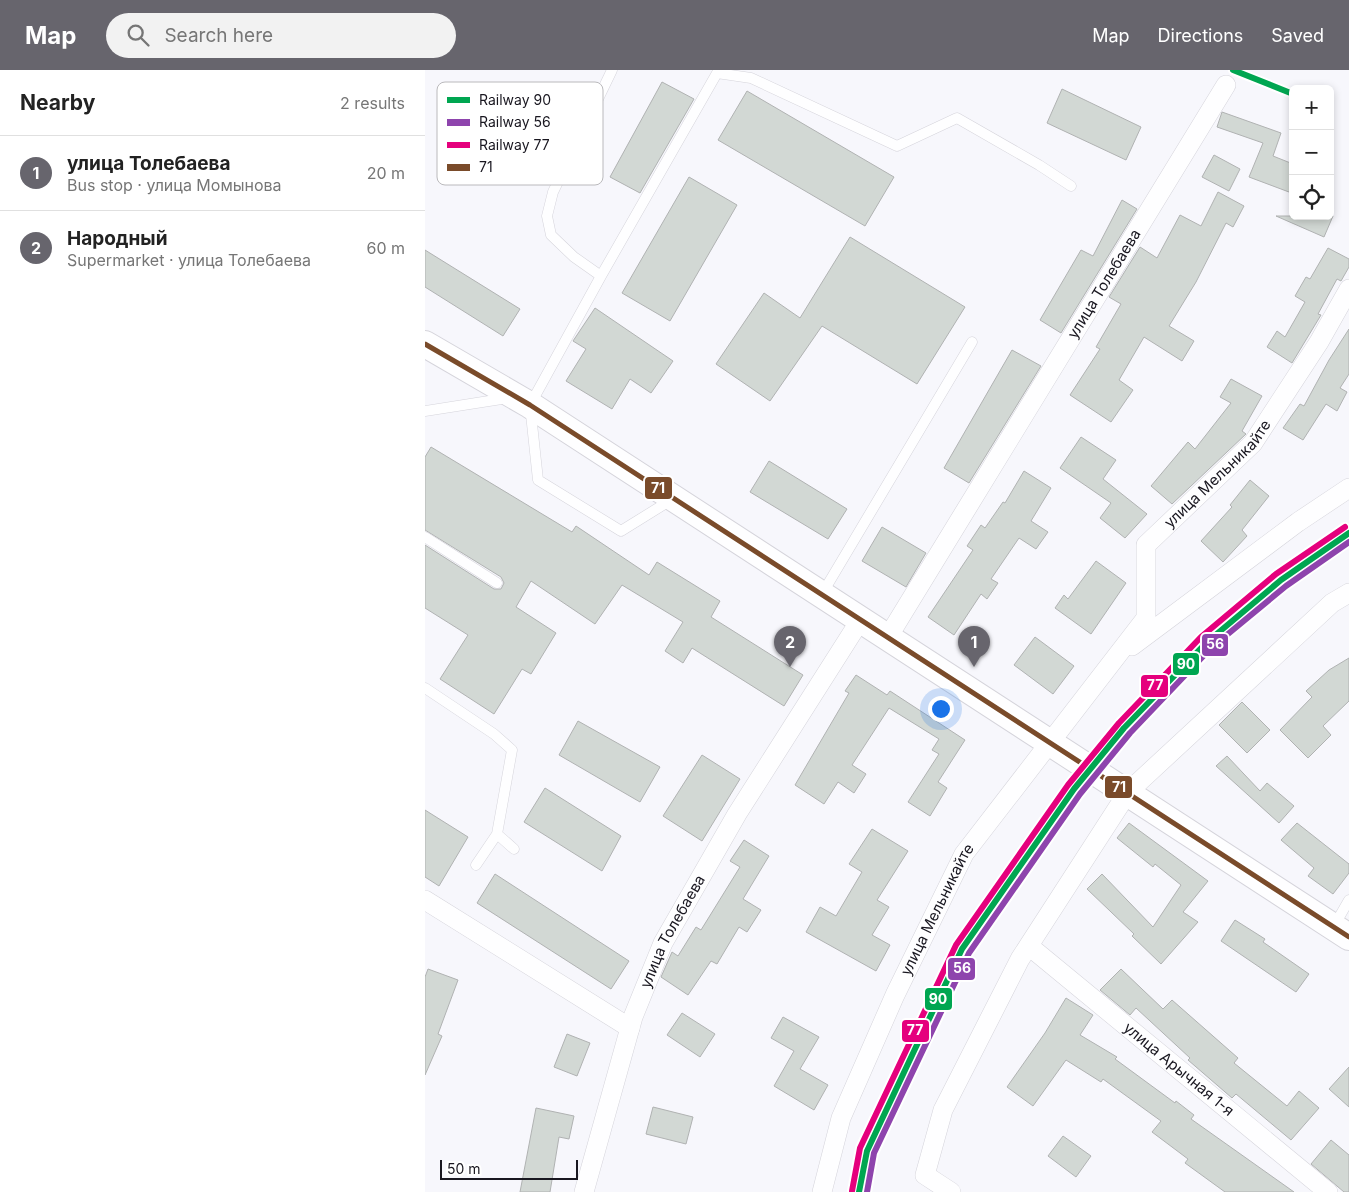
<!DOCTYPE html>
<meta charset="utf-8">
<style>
:root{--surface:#fff;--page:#f2f2f2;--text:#222;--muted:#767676;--line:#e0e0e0;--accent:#67656d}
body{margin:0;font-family:Inter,sans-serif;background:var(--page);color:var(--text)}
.controls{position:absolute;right:15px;top:15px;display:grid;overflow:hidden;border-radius:8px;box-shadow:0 2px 8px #0003}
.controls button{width:45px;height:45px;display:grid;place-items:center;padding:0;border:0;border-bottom:1px solid var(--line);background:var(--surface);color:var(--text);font:25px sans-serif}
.scale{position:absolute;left:15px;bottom:12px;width:138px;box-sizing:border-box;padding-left:5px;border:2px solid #191720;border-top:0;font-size:14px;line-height:18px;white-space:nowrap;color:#191720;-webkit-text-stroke:4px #fff;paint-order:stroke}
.you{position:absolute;left:515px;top:638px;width:18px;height:18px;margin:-12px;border:4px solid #fff;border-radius:50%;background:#1a73e8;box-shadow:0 0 0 8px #1a73e833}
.badge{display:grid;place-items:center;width:32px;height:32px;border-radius:50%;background:var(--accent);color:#fff;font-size:16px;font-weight:700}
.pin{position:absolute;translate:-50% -41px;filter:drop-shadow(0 1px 2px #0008)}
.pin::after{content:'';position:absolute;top:26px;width:18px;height:15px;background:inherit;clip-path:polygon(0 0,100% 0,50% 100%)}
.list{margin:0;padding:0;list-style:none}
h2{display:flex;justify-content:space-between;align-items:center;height:65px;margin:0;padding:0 20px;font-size:21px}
h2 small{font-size:16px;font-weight:400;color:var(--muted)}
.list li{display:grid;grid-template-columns:32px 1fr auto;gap:15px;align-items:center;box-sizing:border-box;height:75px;padding:0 20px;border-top:1px solid var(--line)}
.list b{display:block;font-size:19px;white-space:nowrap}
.list p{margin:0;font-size:16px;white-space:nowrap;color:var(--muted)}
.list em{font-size:16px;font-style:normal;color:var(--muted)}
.icon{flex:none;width:28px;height:28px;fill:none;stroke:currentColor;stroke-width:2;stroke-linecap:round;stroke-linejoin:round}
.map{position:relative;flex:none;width:924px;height:1122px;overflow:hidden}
header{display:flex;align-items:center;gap:30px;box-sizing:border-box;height:70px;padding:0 25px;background:var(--accent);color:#fff}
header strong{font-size:24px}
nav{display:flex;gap:28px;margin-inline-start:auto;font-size:18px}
.search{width:350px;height:45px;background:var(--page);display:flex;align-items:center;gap:12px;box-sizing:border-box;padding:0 18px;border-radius:28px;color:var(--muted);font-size:19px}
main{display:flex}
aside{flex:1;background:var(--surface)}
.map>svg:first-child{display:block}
.building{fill:#d2d8d4;stroke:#b0b2b2}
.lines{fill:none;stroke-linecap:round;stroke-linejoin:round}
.lane-casing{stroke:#d5d4db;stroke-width:11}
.street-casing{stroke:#d5d4db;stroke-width:20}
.secondary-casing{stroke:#d5d4db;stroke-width:28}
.lane{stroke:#fefeff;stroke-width:10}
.street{stroke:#fefeff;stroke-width:19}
.secondary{stroke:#fefeff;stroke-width:26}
.bus-1-casing{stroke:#fff;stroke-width:9}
.bus-1{stroke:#7a4b2a;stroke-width:5}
.rail-1-casing{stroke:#fff;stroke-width:10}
.rail-2-casing{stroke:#fff;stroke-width:10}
.rail-3-casing{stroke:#fff;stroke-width:10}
.rail-1{stroke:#00a651;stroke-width:6}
.rail-2{stroke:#8e44ad;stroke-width:6}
.rail-3{stroke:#e5007d;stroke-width:6}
.labels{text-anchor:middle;stroke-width:5;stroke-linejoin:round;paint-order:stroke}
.street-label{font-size:15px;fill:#191720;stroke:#fff}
.key{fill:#fff;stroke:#bab9bc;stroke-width:1}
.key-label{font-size:14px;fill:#191720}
.line-badge{stroke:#fff;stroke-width:2}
.badge-label{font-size:14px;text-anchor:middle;font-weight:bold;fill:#fff}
</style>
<header>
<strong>Map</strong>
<div class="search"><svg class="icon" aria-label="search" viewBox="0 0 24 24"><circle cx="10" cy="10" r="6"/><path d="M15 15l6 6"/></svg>Search here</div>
<nav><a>Map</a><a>Directions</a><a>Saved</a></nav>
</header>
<main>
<aside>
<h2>Nearby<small>2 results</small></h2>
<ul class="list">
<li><span class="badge">1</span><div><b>улица Толебаева</b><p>Bus stop · улица Момынова</p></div><em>20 m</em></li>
<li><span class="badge">2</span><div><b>Народный</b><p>Supermarket · улица Толебаева</p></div><em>60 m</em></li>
</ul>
</aside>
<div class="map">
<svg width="924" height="1122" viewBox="0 0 924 1122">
<rect width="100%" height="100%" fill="#f7f7fc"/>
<path class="building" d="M237,12L269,29L215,123L185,107Z
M637,19L716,57L701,90L622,53Z
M322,21L469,107L440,156L293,70Z
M797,42L856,63L848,86L868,94V114L864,122L824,107L838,73L792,57Z
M789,85L815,99L804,121L777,107Z
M264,107L312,135L245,251L197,223Z
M793,122L819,136L808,157L801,153L771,212L744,256L769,271L757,291L719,267L694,310L708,320L686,352L645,325L675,279L671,277L696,234L684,227L715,177L732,188L755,145L776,156Z
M697,130L712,139L636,263L615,250L656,180L668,186Z
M851,146H908L899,167Z
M425,167L540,237L492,314L397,256L345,331L291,294L339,223L375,248Z
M903,178L924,189V197L916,211L912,209L893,244L896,245L867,293L842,277L852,261L860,267L880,232L870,226L881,207L885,209Z
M0,180L95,239L78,266L0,217Z
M170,238L248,291L226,323L205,309L187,339L141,311L161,279L148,271Z
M924,259V304L915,318L922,322L912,341L901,334L878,370L858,358L875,334L879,336L904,290Z
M587,280L616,296L544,413L519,398Z
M806,309L837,326L817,361L821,364L747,434L726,416L763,372L770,379L806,333L795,327Z
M656,367L691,390L678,409L722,444L700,468L675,448L686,433L635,398Z
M6,377L147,462L151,456L224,505L232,492L295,531L286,547L378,605L359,636L267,578L258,593L240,581L258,552L197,515L170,554L106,511L91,537L131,563L106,604L97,599L69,644L15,609L43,565L0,538V475L69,519H76L79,513L76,507L0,460V387Z
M344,391L422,439L403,469L325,422Z
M599,401L626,418L606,451L623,462L611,479L594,468L566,509L573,513L562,529L556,524L529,565L503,547L548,480L542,476L556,455L560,458L578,432L580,433Z
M825,410L844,426L817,460L822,466L798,492L776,471L807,437L805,435Z
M457,457L501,483L481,517L437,491Z
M671,491L701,513L666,564L630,538L639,525L643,529Z
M610,567L649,596L628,624L589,595Z
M924,588V631L898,656L906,665L883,688L855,660L887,627L881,621L904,600Z
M431,605L462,625L465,621L540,670L513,712L522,718L505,746L483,732L514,684L507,680L514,669L464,638L427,695L441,704L429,723L413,712L399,734L370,715L424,623L420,621Z
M817,632L845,660L822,683L794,655Z
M153,651L235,697L215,732L134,685Z
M277,685L315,709L277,771L238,746Z
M802,686L835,721L842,713L869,736L854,753L791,696Z
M120,718L196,766L177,801L99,752Z
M0,740L43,767L14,816L0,807Z
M704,753L783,811L758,842L773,852L736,894L707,866L709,864L662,819L677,804L728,857L756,815L730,794L728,797L692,768Z
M872,753L924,794V803L908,824L883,806L889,798L856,770Z
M447,759L483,781L452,830L464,837L447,865L465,875L451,901L381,862L395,837L411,846L437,802L424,794Z
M319,770L344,786L318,829L336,840L322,862L314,857L292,894L286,891L263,925L236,907L247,882L253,886L271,857L276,860L315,797L305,791Z
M70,804L204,891L186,919L52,833Z
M810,850L840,869L838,872L884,904L871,922L796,871Z
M3,899L33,910L13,964L17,966L0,1005V907Z
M696,899L738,939L747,930L813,988L809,993L862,1036L874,1021L894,1038L866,1070L811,1024L807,1028L763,990L765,988L711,938L705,945L675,920Z
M641,928L668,945L655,965L692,987L690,989L750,1033L751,1031L769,1045L766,1049L869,1122H800L760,1093L763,1089L727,1062L736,1051L678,1009L676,1012L641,990L608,1036L582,1017L620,963Z
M257,943L290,964L275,987L242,965Z
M358,947L394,967L375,999L403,1015L389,1040L349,1016L369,981L346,968Z
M142,964L165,973L152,1006L129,997Z
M924,997V1037L904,1019Z
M228,1037L268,1047L261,1074L221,1064Z
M111,1038L149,1046L144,1069L134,1067L125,1122H95Z
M638,1066L666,1086L651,1107L623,1086Z
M906,1070L924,1085V1122H919L886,1094Z"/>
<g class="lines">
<g class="lane-casing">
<path id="lane" d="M176,206L149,187L126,165L122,146L128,122L187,0
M0,341L83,328
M246,430L196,461L113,410L105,335L176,206L292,3L326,8L472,76L532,48L614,95L646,116
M0,467L72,513
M397,524L547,272
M0,618L69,664L87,680L72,764L89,779
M51,795L72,764
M909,856L924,830"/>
</g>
<g class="street-casing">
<g id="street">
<path id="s1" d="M463,567L801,15"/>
<path d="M707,576L873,452L924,418"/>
<path d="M0,830L205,958"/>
<path id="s2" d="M604,876L903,1122"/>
<path id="s3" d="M159,1122L208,947L238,873L312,744L436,549"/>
<path id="s4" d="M397,1122L416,1048L470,925L539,784L721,548V475L828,373L894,272L924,219"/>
<path d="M526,1122L500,1105L518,1040L595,889L703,722L907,533L924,523"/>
</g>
</g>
<g class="secondary-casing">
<path id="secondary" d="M0,274L105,335L924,867"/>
</g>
<use href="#lane" class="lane"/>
<use href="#street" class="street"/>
<use href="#secondary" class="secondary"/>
<g class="bus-1-casing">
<path id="bus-1" d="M0,274L105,335L924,867"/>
</g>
<use href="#bus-1" class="bus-1"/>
<g class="rail-1-casing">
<path id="rail-1" d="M808,0L868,24
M434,1122L442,1081L537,879L649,719L699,658L781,573L856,510L924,463"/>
</g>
<g class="rail-2-casing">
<path id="rail-2" d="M442,1122L449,1083L544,883L655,724L705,663L786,578L861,516L924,472"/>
</g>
<g class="rail-3-casing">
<path id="rail-3" d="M427,1121L435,1078L531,875L643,715L694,653L776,567L851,504L920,457"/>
</g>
<use href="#rail-1" class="rail-1"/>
<use href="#rail-2" class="rail-2"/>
<use href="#rail-3" class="rail-3"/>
</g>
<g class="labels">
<g class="street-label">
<text dy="5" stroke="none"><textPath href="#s1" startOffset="414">улица Толебаева</textPath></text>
<text dy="5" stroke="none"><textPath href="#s4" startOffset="840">улица Мельникайте</textPath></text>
<text dy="5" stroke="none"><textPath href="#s4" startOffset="306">улица Мельникайте</textPath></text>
<text dy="5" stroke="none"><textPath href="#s3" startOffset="276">улица Толебаева</textPath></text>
<text dy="5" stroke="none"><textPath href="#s2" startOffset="194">улица Арычная 1-я</textPath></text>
</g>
</g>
<rect x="12" y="12" width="166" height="103" rx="8" class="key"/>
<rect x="22" y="27" width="23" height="6" fill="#00a651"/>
<rect x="22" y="49" width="23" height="7" fill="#8e44ad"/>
<rect x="22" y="72" width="23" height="6" fill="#e5007d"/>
<rect x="22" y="94" width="23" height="7" fill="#7a4b2a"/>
<g class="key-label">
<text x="54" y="35">Railway 90</text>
<text x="54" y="57">Railway 56</text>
<text x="54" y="80">Railway 77</text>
<text x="54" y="102">71</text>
</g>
<g class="line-badge">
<rect x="219" y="406" width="29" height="24" rx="5" fill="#7a4b2a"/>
<rect x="776" y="563" width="28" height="24" rx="5" fill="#8e44ad"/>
<rect x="747" y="582" width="28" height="24" rx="5" fill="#00a651"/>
<rect x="715" y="604" width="29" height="24" rx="5" fill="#e5007d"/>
<rect x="679" y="705" width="29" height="24" rx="5" fill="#7a4b2a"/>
<rect x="522" y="887" width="29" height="24" rx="5" fill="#8e44ad"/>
<rect x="499" y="917" width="29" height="24" rx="5" fill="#00a651"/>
<rect x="476" y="949" width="29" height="24" rx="5" fill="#e5007d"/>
</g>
<g class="badge-label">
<text x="233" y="423">71</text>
<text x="790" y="579">56</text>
<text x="761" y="599">90</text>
<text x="730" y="620">77</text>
<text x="694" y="722">71</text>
<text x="537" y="903">56</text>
<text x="513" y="934">90</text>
<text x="490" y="965">77</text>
</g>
</svg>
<div class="controls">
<button>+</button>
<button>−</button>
<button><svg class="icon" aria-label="locate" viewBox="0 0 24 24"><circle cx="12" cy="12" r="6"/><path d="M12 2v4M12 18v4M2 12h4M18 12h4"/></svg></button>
</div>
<div class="scale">50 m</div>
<div class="you"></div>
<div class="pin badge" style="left:549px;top:597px">1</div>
<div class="pin badge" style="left:365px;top:597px">2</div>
</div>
</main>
